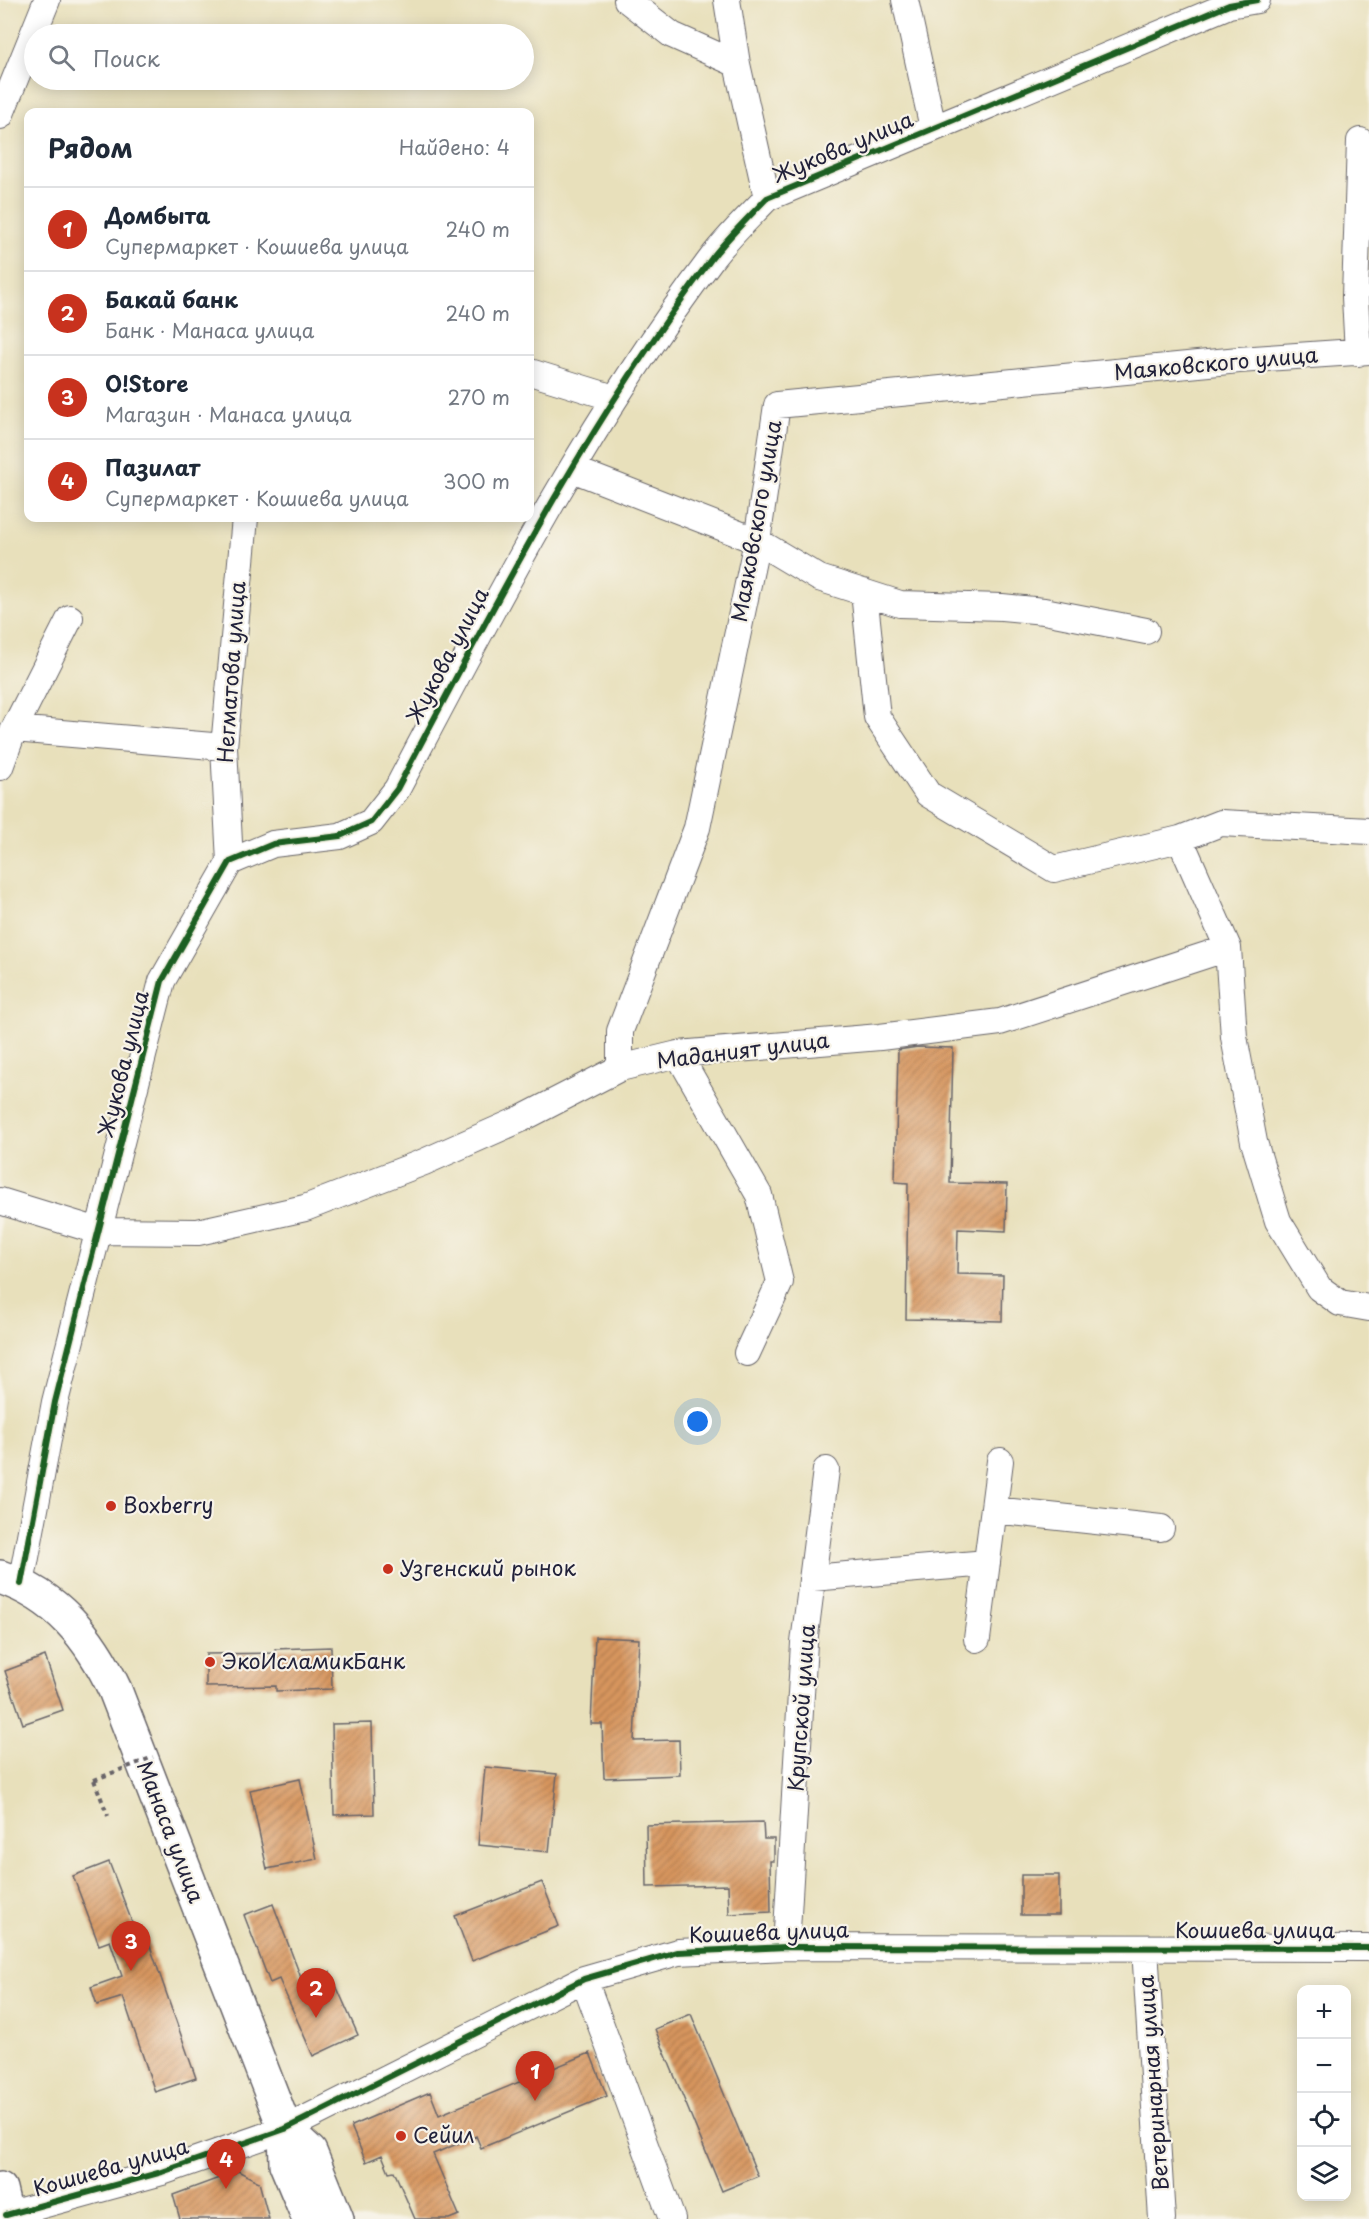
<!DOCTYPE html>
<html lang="ru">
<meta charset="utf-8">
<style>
:root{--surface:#fff;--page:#f6f6f7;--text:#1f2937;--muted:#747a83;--line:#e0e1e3;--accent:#c8321e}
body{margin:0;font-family:"Playpen Sans",sans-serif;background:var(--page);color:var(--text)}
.controls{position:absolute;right:18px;bottom:18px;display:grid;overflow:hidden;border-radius:12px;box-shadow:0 3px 15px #0003}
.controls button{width:54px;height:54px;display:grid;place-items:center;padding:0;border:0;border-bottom:2px solid var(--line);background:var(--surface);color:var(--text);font:30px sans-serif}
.you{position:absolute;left:698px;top:1422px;width:21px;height:21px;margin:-15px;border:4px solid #fff;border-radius:50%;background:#1a73e8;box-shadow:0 0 0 9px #1a73e833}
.badge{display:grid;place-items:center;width:39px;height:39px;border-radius:50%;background:var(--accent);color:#fff;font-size:20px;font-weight:700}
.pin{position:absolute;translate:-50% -50px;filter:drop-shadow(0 2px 3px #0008)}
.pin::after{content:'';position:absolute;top:32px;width:21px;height:18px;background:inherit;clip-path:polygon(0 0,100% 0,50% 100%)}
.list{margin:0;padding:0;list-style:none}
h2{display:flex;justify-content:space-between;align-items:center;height:78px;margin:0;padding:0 24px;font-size:26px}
h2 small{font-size:20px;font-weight:400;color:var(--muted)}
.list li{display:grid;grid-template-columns:39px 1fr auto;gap:18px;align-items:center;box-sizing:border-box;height:84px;padding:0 24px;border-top:2px solid var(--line)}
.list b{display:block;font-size:22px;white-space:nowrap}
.list p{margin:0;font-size:20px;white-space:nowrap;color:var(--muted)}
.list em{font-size:20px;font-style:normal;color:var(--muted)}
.icon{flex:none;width:33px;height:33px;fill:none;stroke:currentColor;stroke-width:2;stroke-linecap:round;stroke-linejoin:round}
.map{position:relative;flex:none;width:1369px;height:2219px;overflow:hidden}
.search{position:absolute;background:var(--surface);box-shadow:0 3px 15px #0003;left:24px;top:24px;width:510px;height:66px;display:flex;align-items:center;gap:15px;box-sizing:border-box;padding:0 21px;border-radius:33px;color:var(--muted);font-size:22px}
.panel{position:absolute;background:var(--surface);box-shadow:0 3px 15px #0003;left:24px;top:108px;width:510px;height:414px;border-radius:12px}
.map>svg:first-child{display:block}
.building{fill:url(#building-hatch)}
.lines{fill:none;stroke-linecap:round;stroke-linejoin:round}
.minor-casing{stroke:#676468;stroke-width:28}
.major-casing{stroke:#676468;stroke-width:36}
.path{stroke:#676468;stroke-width:4;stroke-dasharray:4.5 4.5;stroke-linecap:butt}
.minor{stroke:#fff;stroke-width:26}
.major{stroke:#fff;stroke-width:33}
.path-bridge{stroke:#676468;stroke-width:4;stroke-dasharray:4.5 4.5;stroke-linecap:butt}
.cycleway-casing{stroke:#f7f3e8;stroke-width:10}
.cycleway{stroke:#1b5e20;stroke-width:6}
.poi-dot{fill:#c8321e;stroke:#f7f3e8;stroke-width:2}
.labels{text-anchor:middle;stroke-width:4.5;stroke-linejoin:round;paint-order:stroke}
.street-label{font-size:21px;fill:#22223b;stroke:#f7f3e8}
.poi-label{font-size:21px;fill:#22223b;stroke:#f7f3e8;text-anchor:start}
</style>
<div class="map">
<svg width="1369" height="2219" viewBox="0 0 1369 2219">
<defs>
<pattern id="building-hatch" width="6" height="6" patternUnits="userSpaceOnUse" patternTransform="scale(1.5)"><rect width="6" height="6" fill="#d7955d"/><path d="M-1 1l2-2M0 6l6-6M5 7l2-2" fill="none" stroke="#ae794e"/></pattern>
</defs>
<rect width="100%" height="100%" fill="#f7f3e8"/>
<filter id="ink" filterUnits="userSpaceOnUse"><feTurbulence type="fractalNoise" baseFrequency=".0167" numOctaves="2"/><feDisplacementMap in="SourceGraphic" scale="12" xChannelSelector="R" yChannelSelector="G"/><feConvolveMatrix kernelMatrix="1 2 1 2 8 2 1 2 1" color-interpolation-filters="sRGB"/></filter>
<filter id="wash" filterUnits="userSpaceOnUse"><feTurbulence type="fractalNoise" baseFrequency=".008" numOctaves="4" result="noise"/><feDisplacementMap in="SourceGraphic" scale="24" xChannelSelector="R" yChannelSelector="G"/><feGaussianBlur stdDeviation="1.35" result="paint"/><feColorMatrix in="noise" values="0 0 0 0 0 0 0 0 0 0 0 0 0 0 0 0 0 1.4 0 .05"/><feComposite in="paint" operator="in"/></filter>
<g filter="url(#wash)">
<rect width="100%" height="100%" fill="#e8e0bb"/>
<g id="blocks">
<path class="building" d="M918,1047L953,1048L950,1183L1007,1184L1006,1231L958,1229L957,1274L1003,1275L1002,1321L906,1319L908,1183L895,1182L898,1050Z
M595,1637L639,1639L634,1741L679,1740L680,1775L604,1778L602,1724H591Z
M331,1647L332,1689L276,1691V1686L206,1687V1654L275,1653V1649Z
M45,1656L63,1710L23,1724L5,1671Z
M372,1723L374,1814L334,1815L332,1724Z
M485,1767L557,1774L549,1852L478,1845Z
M300,1779L317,1859L267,1869L250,1790Z
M763,1822L764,1839H774V1861H770L771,1912L729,1914L728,1885L647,1887L646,1825Z
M109,1862L137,1935L145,1932L196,2078L155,2092L123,1997L97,2005L91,1987L122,1976L110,1941L99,1945L73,1876Z
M1021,1875H1059V1915H1021Z
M542,1882L559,1926L472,1961L455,1916Z
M273,1904L303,1983L330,1972L358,2035L313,2056L279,1979L270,1983L244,1915Z
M691,2014L758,2176L722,2191L655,2029Z
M590,2053L607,2096L481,2148L476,2136L433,2154L459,2215L449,2219H415L394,2171L389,2172L382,2155L366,2162L351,2126L430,2092L439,2115Z
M238,2171L259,2182L269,2219H180L173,2195Z"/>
</g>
</g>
<g filter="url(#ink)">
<use href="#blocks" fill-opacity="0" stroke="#676468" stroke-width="1.5"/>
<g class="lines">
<g class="minor-casing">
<path id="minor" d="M627,0L672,35L737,64
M727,0L737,64L767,198
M905,0L933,128
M0,116L47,0
M1358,353L1355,297L1360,141
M530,372L614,398
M572,469L757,541L819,578L900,604L1002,607L1044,611L1146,631
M864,592L877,717L928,794L1054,869L1180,839L1221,823L1369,831
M14,729L224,747
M0,767L14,729L70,618
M1180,839L1228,948L1234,1037L1254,1142L1278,1221L1319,1288L1340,1303L1369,1308
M230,862L224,747L245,518
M678,1054L759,1195L780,1282L747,1353
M620,1068V1031L697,828L757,541L777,405L1239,360L1369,351
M0,1201L98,1231L198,1232L305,1208L424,1162L521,1119L620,1068L678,1054L880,1037L1000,1022L1228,948
M994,1510L1161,1528
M812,1578L987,1563
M21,1584L55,1402L162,981L230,862L273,844L340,836L371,822L397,789C493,607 587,423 712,258C728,237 748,218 767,198L1229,5L1257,0
M977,1639L1000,1461
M786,1947L804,1643L826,1470
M1145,1948L1162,2219
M584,1979L672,2219
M6,2215L162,2172L285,2129L584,1979L678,1952L786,1947L1369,1948"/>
</g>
<g class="major-casing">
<path id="major" d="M0,1577C57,1596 90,1637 115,1690L285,2129L286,2164L309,2219
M285,2129L310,2152L337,2219
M0,2189L7,2219"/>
</g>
<path class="path" d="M94,1780L108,1816"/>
<use href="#minor" class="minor"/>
<use href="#major" class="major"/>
<path class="path-bridge" d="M94,1780L153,1757"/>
<g class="cycleway-casing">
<path id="cycleway" d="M21,1584L55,1402L162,981L230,862L273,844L340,836L371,822L397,789C493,607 587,423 712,258C728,237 748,218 767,198L1229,5L1257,0
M6,2215L162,2172L285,2129L584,1979L678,1952L786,1947L1369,1948"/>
</g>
<use href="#cycleway" class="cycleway"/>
</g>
</g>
<g class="poi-dot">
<circle cx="111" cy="1506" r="6"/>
<circle cx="388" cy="1569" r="6"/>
<circle cx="210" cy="1662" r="6"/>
<circle cx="401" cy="2136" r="6"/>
</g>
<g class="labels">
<g class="street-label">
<text transform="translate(843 148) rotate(-23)" y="7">Жукова улица</text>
<text transform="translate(1216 364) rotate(-5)" y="7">Маяковского улица</text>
<text transform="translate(757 521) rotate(-80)" y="7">Маяковского улица</text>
<text transform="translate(448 656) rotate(-62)" y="7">Жукова улица</text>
<text transform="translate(232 672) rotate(-86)" y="7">Негматова улица</text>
<text transform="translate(743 1051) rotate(-7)" y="7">Маданият улица</text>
<text transform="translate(124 1064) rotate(-76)" y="7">Жукова улица</text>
<text transform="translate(802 1708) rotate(-86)" y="7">Крупской улица</text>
<text transform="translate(170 1832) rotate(69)" y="7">Манаса улица</text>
<text x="1255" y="1938">Кошиева улица</text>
<text transform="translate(769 1933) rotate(-2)" y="7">Кошиева улица</text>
<text transform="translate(1154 2083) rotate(-94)" y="7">Ветеринарная улица</text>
<text transform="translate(111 2168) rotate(-16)" y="7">Кошиева улица</text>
</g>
<g class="poi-label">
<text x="123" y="1513">Boxberry</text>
<text x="400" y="1576">Узгенский рынок</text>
<text x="222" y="1669">ЭкоИсламикБанк</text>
<text x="413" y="2143">Сейил</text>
</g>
</g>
</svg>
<div class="controls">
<button>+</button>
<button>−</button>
<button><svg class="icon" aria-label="locate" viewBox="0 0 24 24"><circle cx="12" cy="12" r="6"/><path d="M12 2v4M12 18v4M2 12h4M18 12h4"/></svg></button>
<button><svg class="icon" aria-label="layers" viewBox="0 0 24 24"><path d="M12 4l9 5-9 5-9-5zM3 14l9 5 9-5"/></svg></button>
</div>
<div class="you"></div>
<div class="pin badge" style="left:535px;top:2101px">1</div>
<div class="pin badge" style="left:316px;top:2018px">2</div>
<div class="pin badge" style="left:131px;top:1971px">3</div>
<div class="pin badge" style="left:226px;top:2189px">4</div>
<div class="search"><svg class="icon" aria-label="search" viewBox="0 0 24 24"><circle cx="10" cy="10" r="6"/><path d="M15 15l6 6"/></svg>Поиск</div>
<section class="panel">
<h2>Рядом<small>Найдено: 4</small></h2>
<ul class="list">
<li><span class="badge">1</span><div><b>Домбыта</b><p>Супермаркет · Кошиева улица</p></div><em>240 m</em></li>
<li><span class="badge">2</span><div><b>Бакай банк</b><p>Банк · Манаса улица</p></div><em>240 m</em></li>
<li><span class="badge">3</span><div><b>O!Store</b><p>Магазин · Манаса улица</p></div><em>270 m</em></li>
<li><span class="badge">4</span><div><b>Пазилат</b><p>Супермаркет · Кошиева улица</p></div><em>300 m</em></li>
</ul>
</section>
</div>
